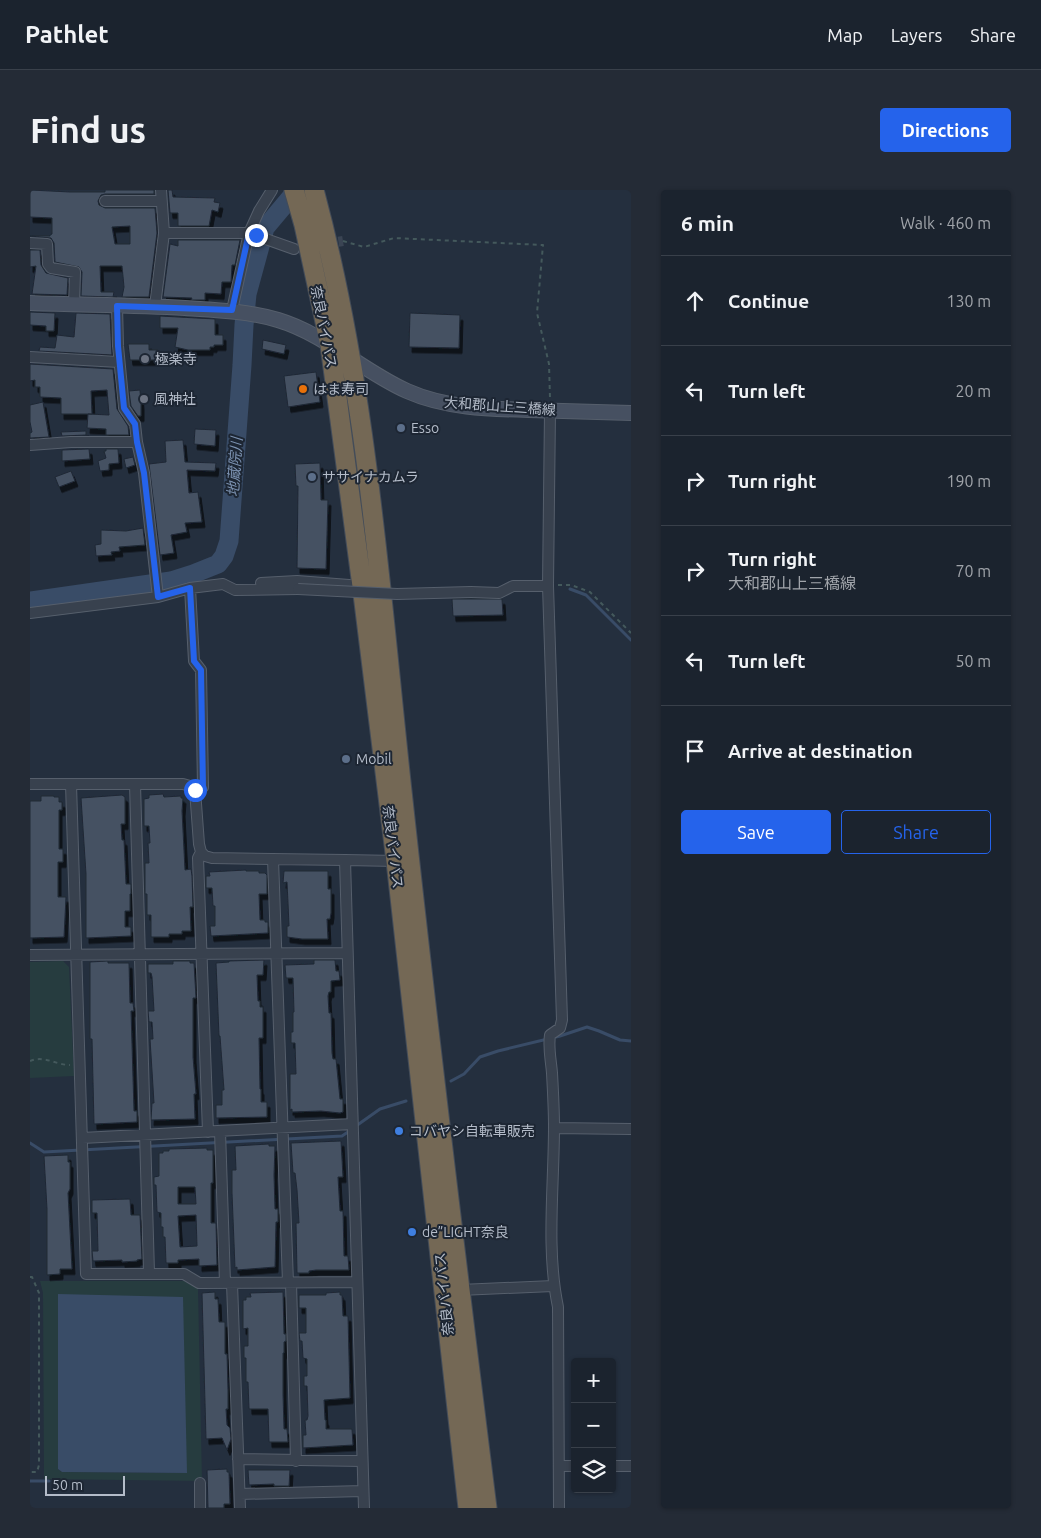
<!DOCTYPE html>
<meta charset="utf-8">
<style>
:root{--surface:#1b232e;--page:#242b36;--text:#f1f3f6;--muted:#a0a4aa;--line:#39404a;--accent:#2563eb}
body{margin:0;font-family:Ubuntu,"Noto Sans JP",sans-serif;background:var(--page);color:var(--text)}
.controls{position:absolute;right:15px;bottom:15px;display:grid;overflow:hidden;border-radius:5px;box-shadow:0 1px 4px #0004}
.controls button{width:45px;height:45px;display:grid;place-items:center;padding:0;border:0;border-bottom:1px solid var(--line);background:var(--surface);color:var(--text);font:25px sans-serif}
.scale{position:absolute;left:15px;bottom:12px;width:80px;box-sizing:border-box;padding-left:5px;border:2px solid #b4bcc9;border-top:0;font-size:14px;line-height:18px;white-space:nowrap;color:#b4bcc9;-webkit-text-stroke:4px #1d2633;paint-order:stroke}
.stop{position:absolute;width:15px;height:15px;margin:-11px;border:4px solid #2563eb;border-radius:50%;background:#fff}
.stop.end{background:#2563eb;border-color:#fff;box-shadow:0 1px 5px #0008}
.list{margin:0;padding:0;list-style:none}
h2{display:flex;justify-content:space-between;align-items:center;height:65px;margin:0;padding:0 20px;font-size:21px}
h2 small{font-size:16px;font-weight:400;color:var(--muted)}
.list li{display:grid;grid-template-columns:32px 1fr auto;gap:15px;align-items:center;box-sizing:border-box;height:90px;padding:0 20px;border-top:1px solid var(--line)}
.list b{display:block;font-size:19px;white-space:nowrap}
.list p{margin:0;font-size:16px;white-space:nowrap;color:var(--muted)}
.list em{font-size:16px;font-style:normal;color:var(--muted)}
.actions{display:flex;gap:10px;padding:15px 20px}
.actions a{flex:1;padding:11px 0;border:1px solid var(--accent);border-radius:5px;text-align:center;font-size:18px;color:var(--accent)}
.actions .main{background:var(--accent);color:#fff}
.icon{flex:none;width:28px;height:28px;fill:none;stroke:currentColor;stroke-width:2;stroke-linecap:round;stroke-linejoin:round}
.map{position:relative;flex:none;width:601px;height:1318px;overflow:hidden;border-radius:5px}
header{display:flex;align-items:center;gap:30px;box-sizing:border-box;height:70px;padding:0 25px;background:var(--surface);border-bottom:1px solid var(--line)}
header strong{font-size:24px}
nav{display:flex;gap:28px;margin-inline-start:auto;font-size:18px}
.intro{display:flex;align-items:center;justify-content:space-between;box-sizing:border-box;height:120px;padding:0 30px}
h1{margin:0;font-size:35px}
.button{padding:12px 22px;border-radius:5px;background:var(--accent);color:#fff;font-size:18px;font-weight:700}
main{display:flex;gap:30px;padding:0 30px}
aside{flex:1;background:var(--surface);border-radius:5px;box-shadow:0 1px 4px #0004}
.map>svg:first-child{display:block}
.green{fill:#263c3f;fill-rule:evenodd}
.water{fill:#394c67}
.lines{fill:none;stroke-linecap:round;stroke-linejoin:round}
.stream{stroke:#394c67;stroke-width:3}
.river{stroke:#394c67;stroke-width:19}
.building{fill:#455162;stroke:#1f2835;fill-rule:evenodd;filter:url(#shadow)}
.street-tunnel{stroke:#3a4453;stroke-width:10;stroke-dasharray:10 5;stroke-linecap:butt}
.street-casing{stroke:#565f6c;stroke-width:12}
.secondary-casing{stroke:#565f6c;stroke-width:16}
.highway-casing{stroke:#434c59;stroke-width:21}
.path{stroke:#44595c;stroke-width:2;stroke-dasharray:4 4;stroke-linecap:butt}
.street{stroke:#38414e;stroke-width:10}
.secondary{stroke:#465061;stroke-width:14}
.highway{stroke:#746855;stroke-width:19}
.street-bridge-casing{stroke:#565f6c;stroke-width:12;stroke-linecap:butt}
.street-bridge{stroke:#38414e;stroke-width:10}
.route{stroke:#2563eb;stroke-width:6}
.worship-dot{fill:#6b7280;stroke:#1d2633;stroke-width:2}
.food-dot{fill:#e8710a;stroke:#1d2633;stroke-width:2}
.service-dot{fill:#5c6f8a;stroke:#1d2633;stroke-width:2}
.shop-dot{fill:#3f7fe0;stroke:#1d2633;stroke-width:2}
.labels{text-anchor:middle;stroke-width:4;stroke-linejoin:round;paint-order:stroke}
.street-label{font-size:14px;fill:#b4bcc9;stroke:#1d2633}
.poi-label{font-size:14px;fill:#b4bcc9;stroke:#1d2633;text-anchor:start}
.water-label{font-size:15px;font-style:italic;fill:#7c92b1;stroke:#1d2633}
</style>
<header>
<strong>Pathlet</strong>
<nav><a>Map</a><a>Layers</a><a>Share</a></nav>
</header>
<div class="intro"><h1>Find us</h1><a class="button">Directions</a></div>
<main>
<div class="map">
<svg width="601" height="1318" viewBox="0 0 601 1318">
<defs>
<filter id="shadow"><feDropShadow dx="3" dy="5.5" stdDeviation="0" flood-color="#0009"/></filter>
</defs>
<rect width="100%" height="100%" fill="#242f3e"/>
<path class="green" d="M33,771L39,777L44,886L0,888V772Z
M10,1091H154L168,1099L172,1291L14,1289L13,1103ZM28,1104L157,1283L32,1282L28,1279Z"/>
<path class="water" d="M28,1104L153,1107L157,1283L32,1282L28,1279Z"/>
<g class="lines">
<path class="stream" d="M540,399L556,405L601,450
M421,891L434,884L450,867L468,861L530,846L557,837L569,841L590,850L601,851
M326,936L350,919L376,911
M0,953L14,962L312,946L321,940
M0,1291H19"/>
<path class="river" d="M0,411L141,391L163,384L188,374L194,366L199,351L212,175L214,135L217,104L235,38L267,0"/>
</g>
<path class="building" d="M0,0L40,2H75V0H124V4H75L71,5L68,11L69,15L75,18H125L127,43L119,107H92L94,97L92,76H70L71,102H84L83,107L51,106L52,82L49,77L25,72L24,53L21,48L0,46H20V45L22,44V28L0,27ZM100,36V54H85L82,37Z
M138,0H142L143,7L185,8L184,12L190,13L188,22L182,20L179,36H148V23H140Z
M148,50H210L205,75H202L201,92H192L191,104L175,103V110H161L162,108L133,107L140,54L148,56Z
M0,60H10L11,75L16,83L38,88L37,105L2,104L6,76L0,77Z
M0,122L25,123L24,141H16V136L0,135Z
M46,123L80,124L82,165L9,161L10,157L25,158L27,145L44,147Z
M380,123L430,125L429,158L379,157Z
M130,126L185,129V145H193V155H184V157H180V160H158L145,157L148,138H130Z
M233,150L256,155L254,164L232,159Z
M98,154H119V160H128V170H100Z
M0,174L83,179L87,219L98,236L99,245H76V239L57,238L58,224L79,225L77,200L61,201L62,224H31V208L10,207V197H5V190L0,191Z
M286,182L290,212L258,217L254,186Z
M110,200L111,214V226H108L101,216L99,201Z
M13,212L19,247L0,248V243L2,242L0,232V215Z
M165,239L186,240L185,256L164,254Z
M56,241V245L32,246L31,242Z
M153,250L155,272L186,273L185,281L157,280L159,303L168,302L172,332L155,333L157,342L141,345L144,363L130,365L119,274L136,272L135,251Z
M59,259L60,269L32,271V260Z
M76,259H88L89,273L79,274V280L70,281L68,271L76,268L74,261H76Z
M103,267L105,275L96,278L94,269Z
M290,273L291,310H298L296,379L267,378L268,296H266L265,274Z
M41,281L45,291L29,297L25,287Z
M113,338L115,355L89,357L90,361L81,362L82,365L66,366L65,355L71,354V340L96,341Z
M422,409H472L473,425L423,426Z
M133,604L134,607L151,606V608H153L152,621L155,680L161,679L162,686L163,717H160L161,741H152V744H139V747H121V725H117V704H115V673H119L118,653H120L119,636H114V609L119,608V605Z
M92,605L95,607V634H91L92,650H94L96,694H101V704H100V721H95V737H101V746L56,748V684L51,608Z
M11,606H24V607H29V612H32V620H29V659H33V672H28V707H36L34,747L0,748V611H11Z
M216,680V681H229V683H235L237,685V704H229L230,730H235V732H238V743L181,746L180,736H185V716H183L182,698H176V686H180L179,682Z
M254,681H298V699H301V723L300,729H297L298,749H272L257,747V736H259L258,713L257,692L253,693Z
M234,770L233,785H227L228,811H230V817H233V848H229L230,899H231V912H237V927L186,928V915H192V900H194L190,846H189L186,773L199,772V771Z
M284,770H305L306,781H309L310,790L301,791V802H299L298,806L299,823H301L302,863L303,869H306L310,909H313V922L310,923L291,921L262,922V919L260,920V884H266L265,853H261V842H263V822H264L263,788H256L255,775L284,774Z
M78,771V773H99L100,813H103L104,821H101L104,921H107V932L64,934L62,849H60V772Z
M143,771H160V773H164L166,808H163V867L166,904H164L165,929L121,930L122,913H124L120,849H123L122,832H119L118,821H124L122,787L121,783H118V774H143Z
M311,951L313,987H308L310,1021H313L314,1066H318L319,1080H286L279,1081V1083H267L266,1033H269L267,1000L265,983H263L261,953Z
M239,954V956H245L244,985L245,1019H248V1032H246L245,1077L207,1080V1077L205,1078L202,1003V980H206L205,956Z
M177,958V960H183V993H181V1033H186L187,1075L169,1076V1069L148,1070V1073H136L135,1047H133V1037H131V1023L127,1022L126,995H124V987L129,986V963H133V961H139V959ZM148,997H165L166,1014H148ZM166,1025L167,1056L150,1057L148,1026Z
M38,965V972H40V999L38,1003L42,1079H30V1084L17,1085V1019L14,966Z
M100,1009L101,1025H110L112,1069L107,1070V1071L92,1072V1070L63,1071L62,1061H68L67,1023H62V1010Z
M185,1102V1109H188L189,1132H195V1164H197L198,1200V1219H196L197,1235L200,1238L201,1249L197,1260L192,1248L176,1249L172,1103Z
M253,1102L254,1144H256V1151L254,1152V1163H253V1204L254,1239H257L258,1252H239L238,1219H219L218,1192H216V1168H214V1156H218V1138L213,1139V1110H216V1107H221L220,1103Z
M310,1102V1105H312L313,1126H318L320,1208L294,1210L295,1230H296V1239H322L323,1255L273,1258V1245H276L275,1230H277L278,1226L277,1196H274V1186H277V1169L273,1168L272,1151H270L269,1143H276V1118H269V1105H296V1103Z
M197,1279V1282H199L200,1314H194V1318H178L177,1280Z
M218,1280H260L259,1296H244V1294L219,1295Z"/>
<g class="lines">
<path class="street-tunnel" d="M264,59L313,51"/>
<g class="street-casing">
<path id="street" d="M75,11H131
M134,43H219L264,59
M0,53L17,54L18,74L21,78L45,82L44,115
M87,116L88,156L94,218L105,234L107,252L114,283L128,407
M125,116L134,43L131,0
M202,120L219,43L229,21L242,0
M0,167L89,172
M520,221L518,396L532,830L530,838L520,845C518,858 521,870 522,883C523,901 524,919 524,937C524,996 516,1059 528,1117L529,1318
M0,255L41,252H107
M231,393L267,391L332,396
M160,398L164,471L171,480L173,597L165,600
M441,402L469,403L483,396H518
M0,423L128,407L160,398L193,394L205,400L268,399
M0,594H153L160,596L165,600L169,654L171,662L168,668L178,942
M41,594L56,1084H154L169,1093L327,1092
M105,594L119,1083
M171,662L175,666L182,668L315,670
M243,669L258,1093
M0,765L317,763
M524,938L601,939
M190,941L195,1093
M52,948L322,934
M202,1093L210,1318
M261,1093L266,1271
M430,1100L523,1096
M208,1269L332,1271
M530,1276H545
M582,1276H601
M170,1293V1318
M210,1304L333,1301
M334,1318L315,670L366,671"/>
</g>
<g class="secondary-casing">
<path id="secondary" d="M0,113C52,115 103,115 155,118C186,120 218,121 248,130C295,144 332,181 377,201C415,218 458,219 499,220C533,221 567,222 601,223"/>
</g>
<g class="highway-casing">
<path id="highway" d="M264,0L274,35L300,155L332,396L366,671L438,1318
M284,0C337,196 350,400 372,601C398,840 427,1079 457,1318"/>
</g>
<path class="path" d="M313,51L334,57L364,48L513,55L507,123L519,174L520,208
M528,395H541L560,402L601,443
M0,871C14,865 26,875 40,875
M0,1087H2L9,1103V1275L7,1282H0"/>
<use href="#street" class="street"/>
<use href="#secondary" class="secondary"/>
<use href="#highway" class="highway"/>
<g class="street-bridge-casing">
<path id="street-bridge" d="M268,399L367,404L441,402"/>
</g>
<use href="#street-bridge" class="street-bridge"/>
</g>
<g class="lines">
<path class="route" d="M165,600L173,598L171,480L164,471L160,398L128,407L114,283L107,252L105,234L94,218L88,156L87,116L202,120L219,43L226,45"/>
</g>
<g class="worship-dot">
<circle cx="115" cy="169" r="5"/>
<circle cx="114" cy="209" r="5"/>
</g>
<circle class="food-dot" cx="273" cy="199" r="5"/>
<g class="service-dot">
<circle cx="371" cy="238" r="5"/>
<circle cx="282" cy="287" r="5"/>
<circle cx="316" cy="569" r="5"/>
</g>
<g class="shop-dot">
<circle cx="369" cy="941" r="5"/>
<circle cx="382" cy="1042" r="5"/>
</g>
<g class="labels">
<g class="street-label">
<text transform="translate(294 137) rotate(79)" y="5">奈良バイパス</text>
<text transform="translate(470 216) rotate(4)" y="5">大和郡山上三橋線</text>
<text transform="translate(363 657) rotate(83)" y="5">奈良バイパス</text>
<text transform="translate(414 1104) rotate(-96)" y="5">奈良バイパス</text>
</g>
<g class="poi-label">
<text x="125" y="174">極楽寺</text>
<text x="283" y="204">はま寿司</text>
<text x="124" y="214">風神社</text>
<text x="381" y="243">Esso</text>
<text x="292" y="292">ササイナカムラ</text>
<text x="326" y="574">Mobil</text>
<text x="379" y="946">コバヤシ自転車販売</text>
<text x="392" y="1047">de”LIGHT奈良</text>
</g>
<g class="water-label">
<text transform="translate(205 277) rotate(-86)" y="5">地蔵院川</text>
</g>
</g>
</svg>
<div class="controls">
<button>+</button>
<button>−</button>
<button><svg class="icon" aria-label="layers" viewBox="0 0 24 24"><path d="M12 4l9 5-9 5-9-5zM3 14l9 5 9-5"/></svg></button>
</div>
<div class="scale">50 m</div>
<div class="stop" style="left:165px;top:600px"></div>
<div class="stop end" style="left:226px;top:45px"></div>
</div>
<aside>
<h2>6 min<small>Walk · 460 m</small></h2>
<ul class="list">
<li><svg class="icon" aria-label="ahead" viewBox="0 0 24 24"><path d="M12 20V5M6 11l6-6 6 6"/></svg><div><b>Continue</b></div><em>130 m</em></li>
<li><svg class="icon" aria-label="left" viewBox="0 0 24 24"><path d="M17 20v-9H6M10 6l-5 5 5 5"/></svg><div><b>Turn left</b></div><em>20 m</em></li>
<li><svg class="icon" aria-label="right" viewBox="0 0 24 24"><path d="M7 20v-9h11M14 6l5 5-5 5"/></svg><div><b>Turn right</b></div><em>190 m</em></li>
<li><svg class="icon" aria-label="right" viewBox="0 0 24 24"><path d="M7 20v-9h11M14 6l5 5-5 5"/></svg><div><b>Turn right</b><p>大和郡山上三橋線</p></div><em>70 m</em></li>
<li><svg class="icon" aria-label="left" viewBox="0 0 24 24"><path d="M17 20v-9H6M10 6l-5 5 5 5"/></svg><div><b>Turn left</b></div><em>50 m</em></li>
<li><svg class="icon" aria-label="arrive" viewBox="0 0 24 24"><path d="M6 21V4h12l-3 4 3 4H6"/></svg><div><b>Arrive at destination</b></div></li>
</ul>
<div class="actions"><a class="main">Save</a><a>Share</a></div>
</aside>
</main>
